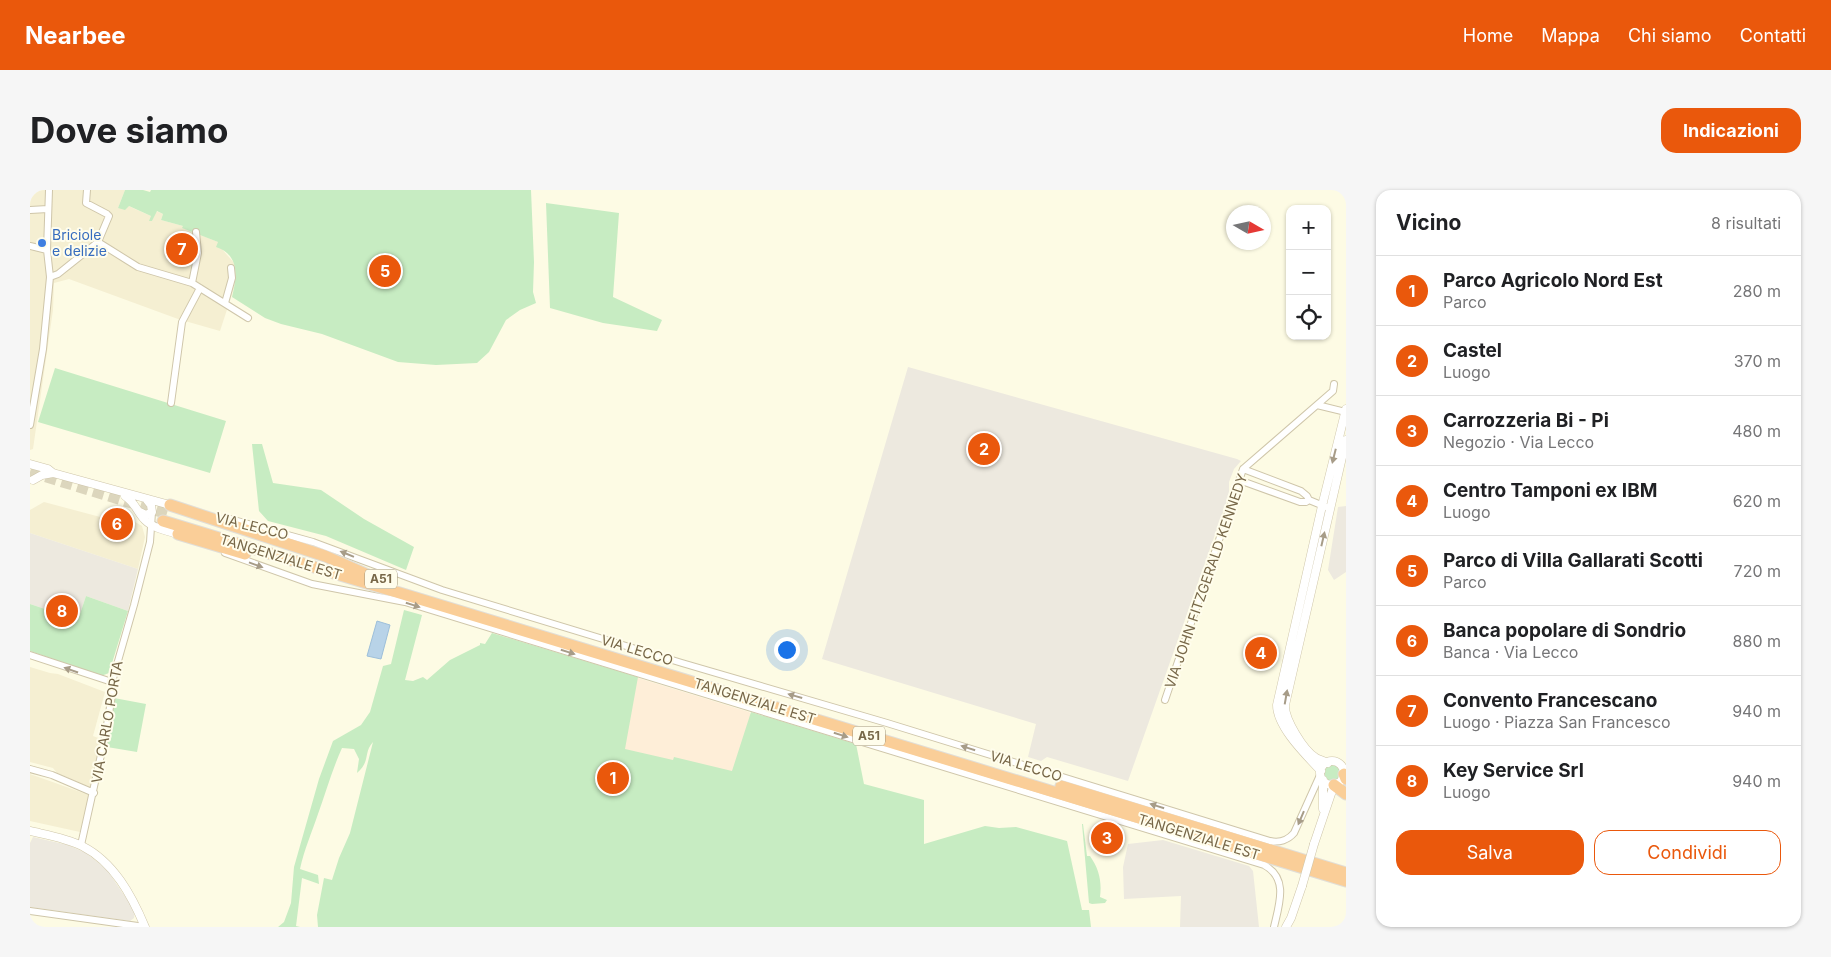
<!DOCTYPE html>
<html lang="it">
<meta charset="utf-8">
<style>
:root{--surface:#fff;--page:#f6f6f6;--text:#202124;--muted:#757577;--line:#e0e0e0;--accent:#ea580c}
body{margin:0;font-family:Inter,sans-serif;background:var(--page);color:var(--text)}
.controls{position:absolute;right:15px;top:15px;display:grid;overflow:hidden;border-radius:10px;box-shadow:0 1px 4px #0004}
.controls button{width:45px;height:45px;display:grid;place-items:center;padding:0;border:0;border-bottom:1px solid var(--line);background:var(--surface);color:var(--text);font:25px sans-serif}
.compass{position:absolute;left:1196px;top:15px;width:45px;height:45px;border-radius:50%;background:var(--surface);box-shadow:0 1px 4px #0004;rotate:99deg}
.you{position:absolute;left:756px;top:459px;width:18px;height:18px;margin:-12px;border:4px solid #fff;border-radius:50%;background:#1a73e8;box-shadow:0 0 0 8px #1a73e833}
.badge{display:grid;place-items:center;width:32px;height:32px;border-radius:50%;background:var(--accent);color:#fff;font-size:16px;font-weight:700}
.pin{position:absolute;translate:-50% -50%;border:2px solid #fff;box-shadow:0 1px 5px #0006}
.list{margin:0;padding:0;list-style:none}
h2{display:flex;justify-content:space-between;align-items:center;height:65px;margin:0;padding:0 20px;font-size:21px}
h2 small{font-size:16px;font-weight:400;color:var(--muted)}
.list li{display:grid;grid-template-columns:32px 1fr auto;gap:15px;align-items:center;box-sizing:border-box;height:70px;padding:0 20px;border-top:1px solid var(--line)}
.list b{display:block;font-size:19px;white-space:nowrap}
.list p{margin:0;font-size:16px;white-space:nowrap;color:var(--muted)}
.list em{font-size:16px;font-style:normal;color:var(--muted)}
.actions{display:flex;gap:10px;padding:15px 20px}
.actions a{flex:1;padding:11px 0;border:1px solid var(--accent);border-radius:15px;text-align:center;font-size:18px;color:var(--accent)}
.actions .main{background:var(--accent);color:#fff}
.icon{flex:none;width:28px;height:28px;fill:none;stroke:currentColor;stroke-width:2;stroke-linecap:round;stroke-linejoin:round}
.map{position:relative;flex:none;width:1316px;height:737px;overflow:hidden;border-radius:15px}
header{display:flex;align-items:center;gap:30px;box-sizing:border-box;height:70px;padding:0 25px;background:var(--accent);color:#fff}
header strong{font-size:24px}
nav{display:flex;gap:28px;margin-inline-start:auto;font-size:18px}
.intro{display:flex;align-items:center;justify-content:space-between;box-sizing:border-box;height:120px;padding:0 30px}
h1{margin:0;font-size:35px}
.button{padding:12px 22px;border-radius:15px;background:var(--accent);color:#fff;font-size:18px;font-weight:700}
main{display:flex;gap:30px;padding:0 30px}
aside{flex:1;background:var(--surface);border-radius:15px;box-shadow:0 1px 4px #0004}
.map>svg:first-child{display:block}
.residential{fill:#f5efd2}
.commercial{fill:#feeed8}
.industrial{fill:#ede9df}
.green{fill:#c7ecc2}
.water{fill:#b8d3e8;stroke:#9dbfda}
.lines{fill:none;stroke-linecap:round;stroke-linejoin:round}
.motorway-tunnel{stroke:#dcd6bd;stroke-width:11;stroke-dasharray:11 5.5;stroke-linecap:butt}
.minor-casing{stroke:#cfc6aa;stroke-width:8}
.tertiary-casing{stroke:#cfc6aa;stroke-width:9}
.motorway-casing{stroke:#e1ded7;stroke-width:13}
.minor{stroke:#fff;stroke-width:6}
.tertiary{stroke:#fff;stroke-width:8}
.motorway{stroke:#face98;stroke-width:11}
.tertiary-bridge-casing{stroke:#cfc6aa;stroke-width:9;stroke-linecap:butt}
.tertiary-bridge{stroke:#fff;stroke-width:8}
.oneway{fill:#a79c88}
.shop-dot{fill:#3f7fe0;stroke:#fffdec;stroke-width:2}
.labels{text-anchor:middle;stroke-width:4;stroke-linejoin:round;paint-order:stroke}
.shield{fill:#fffdec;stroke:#a09479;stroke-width:1}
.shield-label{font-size:12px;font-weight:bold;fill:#776748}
.shop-label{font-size:14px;fill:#366cbe;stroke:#fffdec;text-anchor:start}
.street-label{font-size:14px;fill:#776748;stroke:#fffdec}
</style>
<header>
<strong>Nearbee</strong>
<nav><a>Home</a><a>Mappa</a><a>Chi siamo</a><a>Contatti</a></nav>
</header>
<div class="intro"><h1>Dove siamo</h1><a class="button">Indicazioni</a></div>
<main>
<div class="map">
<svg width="1316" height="737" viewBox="0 0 1316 737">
<rect width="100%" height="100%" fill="#fdfbe4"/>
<path class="residential" d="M0,0H95L88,18L99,16L105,19L121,26L122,31L126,21L133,24L131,30L153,36V38L188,52L191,58L205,74L207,89L190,141L148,129L39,89L24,93L23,120L3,259L0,260Z
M14,312L74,328L105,332L112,336L115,347L108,379L0,343V320Z
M0,477L20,483L28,484L75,502L63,546L71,549L62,597H59L27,583L23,578L0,572Z
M0,584L59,605L50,642L0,631Z"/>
<path class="commercial" d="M559,473L719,522L727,532L703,584L550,558Z"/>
<path class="industrial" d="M878,177L1207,269L1211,271L1204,279L1199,292V305L1098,591L1017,567L1011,571L998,567L1006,534L792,469Z
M1316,316V382L1304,390L1298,380L1308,317Z
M0,343L108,379L98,421L56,406L48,430L0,414Z
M3,647L38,655L56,663L70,674L77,680L105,721L104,728L100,731L0,717V653Z
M1133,650L1219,676L1223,681L1229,737H1150L1151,706L1094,709L1093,677L1098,654Z"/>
<path class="green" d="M95,0H113L120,2L121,0H501L504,72L503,102L506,113L490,120L476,130L459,162L447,173L406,175L368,172L292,144L251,134L235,128L202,107C207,87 210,65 186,57L188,52L152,38L153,36L131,30L133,24L127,21L122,31H119L121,26L99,16L95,20L88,18Z
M516,13L589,23L583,107L632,130L627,141L573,133L520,118Z
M25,178L196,231L180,283L8,232Z
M222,254H232L243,293L291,300L334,329L384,357L376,380L296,346L238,331L229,321Z
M56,406L98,421L79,483L71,486L0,461V414L48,430Z
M374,420L392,425L375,490L383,491L393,487L397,490L420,470L450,455V453L455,454L462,443L608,487L595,559L643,570L644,567L702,581L721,522L826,554L834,594L894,610V654L955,636L969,638L986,637L1037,651L1052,720H1059L1061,737H288L287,725L294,688L302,690L309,668L320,643L343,552C333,563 341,571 327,583L329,569L324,559L312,558C302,580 296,602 288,624C282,642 274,660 270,679L288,685L289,694L272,688L266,736L270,737H248L254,732L261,713L264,677L289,589L303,551L331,535L340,522L353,476L361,474Z
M84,508L116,514L107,562L77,557Z
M1294 583a8 8 0 1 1 16 0a8 8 0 1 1-16 0Z
M1052,634H1053L1057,666H1060C1069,679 1072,691 1070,707L1077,710L1075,713L1062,714L1059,713Z"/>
<path class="water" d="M347,431L360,435L351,469L337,466Z"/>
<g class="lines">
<path class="motorway-tunnel" d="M0,282L141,325"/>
<g class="minor-casing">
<path id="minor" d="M57,0L56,13L77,24L79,26L68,52
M0,20L18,19
M0,56L17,60
M20,87L28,84L68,52L108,77L162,93L218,128
M162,93L168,63L166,42
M195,113L202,88L201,78
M141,213L152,132L170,98
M1287,215L1316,222
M0,235L13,159L20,87L17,60L19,0
M1213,279L1271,301L1277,306L1279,310L1296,317
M1209,290L1270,312H1276L1279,310
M200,329L283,352L412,400L652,473L857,533L1240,651C1249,653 1258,650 1264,643L1291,583
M195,363L282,394L375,412L1234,675C1259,688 1249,715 1244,737
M0,465L82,492
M1135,510L1213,279L1303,201L1304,194
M0,579L22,585L64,603
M51,655L75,547L82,505V492L104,415L120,352L122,322
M0,721L115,737"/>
</g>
<g class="tertiary-casing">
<path id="tertiary" d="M0,274L18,279L23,283L140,315
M3,290L12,285L23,283
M95,306C105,312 107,322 115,330C123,338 137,341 148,344
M110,322L116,325L122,322L121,315L117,310
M1290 583a12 12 0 1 1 24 0a12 12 0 1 1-24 0Z
M1298,573C1294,571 1290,570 1286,568C1274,561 1254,529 1255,515L1316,250
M1291,581C1276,565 1247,537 1247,515L1292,316L1316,219
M1293,590V619
M0,641C17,645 36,648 52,656C84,672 102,706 115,737
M1284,654L1304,595
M1256,737L1261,728L1272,696"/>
</g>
<g class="motorway-casing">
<path id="motorway" d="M140,315L295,366L340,386
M133,331L1316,691
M148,344L215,364
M1314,584L1316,589
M1304,595L1316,604
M1031,596L1316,683"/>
</g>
<use href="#minor" class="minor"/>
<use href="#tertiary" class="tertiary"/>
<use href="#motorway" class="motorway"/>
<g class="tertiary-bridge-casing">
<path id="tertiary-bridge" d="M1272,696L1284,654"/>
</g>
<use href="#tertiary-bridge" class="tertiary-bridge"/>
</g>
<defs><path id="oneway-solid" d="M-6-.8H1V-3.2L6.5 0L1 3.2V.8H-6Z" transform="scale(1.25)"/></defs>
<g class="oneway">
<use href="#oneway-solid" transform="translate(1304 266) rotate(104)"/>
<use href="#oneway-solid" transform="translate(1293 349) rotate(-77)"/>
<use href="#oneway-solid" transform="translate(317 364) rotate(-158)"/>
<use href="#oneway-solid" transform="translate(226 375) rotate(20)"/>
<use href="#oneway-solid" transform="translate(383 415) rotate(17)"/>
<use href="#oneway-solid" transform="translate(538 462) rotate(17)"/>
<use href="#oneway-solid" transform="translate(41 480) rotate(-161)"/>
<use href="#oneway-solid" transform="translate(765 506) rotate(-164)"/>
<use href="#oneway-solid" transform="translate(1256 507) rotate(-80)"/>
<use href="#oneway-solid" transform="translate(811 545) rotate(17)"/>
<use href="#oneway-solid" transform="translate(938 558) rotate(-163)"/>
<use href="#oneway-solid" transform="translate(1127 616) rotate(-162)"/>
<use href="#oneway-solid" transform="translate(1271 628) rotate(113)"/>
</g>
<circle class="shop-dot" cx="12" cy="53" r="5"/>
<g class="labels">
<g class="shield">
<rect x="335" y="379.5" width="32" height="19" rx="4"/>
<rect x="823" y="536.5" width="32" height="19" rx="4"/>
</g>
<g class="shield-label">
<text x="351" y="393">A51</text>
<text x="839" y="550">A51</text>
</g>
<g class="shop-label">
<text x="22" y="50">Briciole<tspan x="22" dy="16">e delizie</tspan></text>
</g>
<g class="street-label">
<text transform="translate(222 336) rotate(14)" y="5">VIA LECCO</text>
<text transform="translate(251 367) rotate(17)" y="5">TANGENZIALE EST</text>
<text transform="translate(1176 391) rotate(-71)" y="5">VIA JOHN FITZGERALD KENNEDY</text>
<text transform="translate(607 460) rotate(17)" y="5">VIA LECCO</text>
<text transform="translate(725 511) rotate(17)" y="5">TANGENZIALE EST</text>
<text transform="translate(77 532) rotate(-80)" y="5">VIA CARLO PORTA</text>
<text transform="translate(996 576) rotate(17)" y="5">VIA LECCO</text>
<text transform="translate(1169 647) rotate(17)" y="5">TANGENZIALE EST</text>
</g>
</g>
</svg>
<div class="controls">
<button>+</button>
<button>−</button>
<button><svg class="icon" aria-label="locate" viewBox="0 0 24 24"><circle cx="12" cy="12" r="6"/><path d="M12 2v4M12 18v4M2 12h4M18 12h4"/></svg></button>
</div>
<svg class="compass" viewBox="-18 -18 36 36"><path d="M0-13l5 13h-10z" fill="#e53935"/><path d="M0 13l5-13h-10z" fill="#757577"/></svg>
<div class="you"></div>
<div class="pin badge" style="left:583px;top:588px">1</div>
<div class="pin badge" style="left:954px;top:259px">2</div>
<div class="pin badge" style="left:1077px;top:648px">3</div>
<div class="pin badge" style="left:1231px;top:463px">4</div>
<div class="pin badge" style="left:355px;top:81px">5</div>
<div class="pin badge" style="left:87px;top:334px">6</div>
<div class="pin badge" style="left:152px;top:59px">7</div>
<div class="pin badge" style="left:32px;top:421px">8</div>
</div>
<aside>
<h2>Vicino<small>8 risultati</small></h2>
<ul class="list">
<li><span class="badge">1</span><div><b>Parco Agricolo Nord Est</b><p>Parco</p></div><em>280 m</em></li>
<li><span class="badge">2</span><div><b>Castel</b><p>Luogo</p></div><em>370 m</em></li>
<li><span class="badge">3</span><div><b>Carrozzeria Bi - Pi</b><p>Negozio · Via Lecco</p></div><em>480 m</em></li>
<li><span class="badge">4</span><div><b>Centro Tamponi ex IBM</b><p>Luogo</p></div><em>620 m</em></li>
<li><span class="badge">5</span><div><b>Parco di Villa Gallarati Scotti</b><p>Parco</p></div><em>720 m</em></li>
<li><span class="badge">6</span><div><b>Banca popolare di Sondrio</b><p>Banca · Via Lecco</p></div><em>880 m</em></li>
<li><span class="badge">7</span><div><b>Convento Francescano</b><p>Luogo · Piazza San Francesco</p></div><em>940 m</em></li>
<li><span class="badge">8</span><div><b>Key Service Srl</b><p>Luogo</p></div><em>940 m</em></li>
</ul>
<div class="actions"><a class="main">Salva</a><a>Condividi</a></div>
</aside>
</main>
